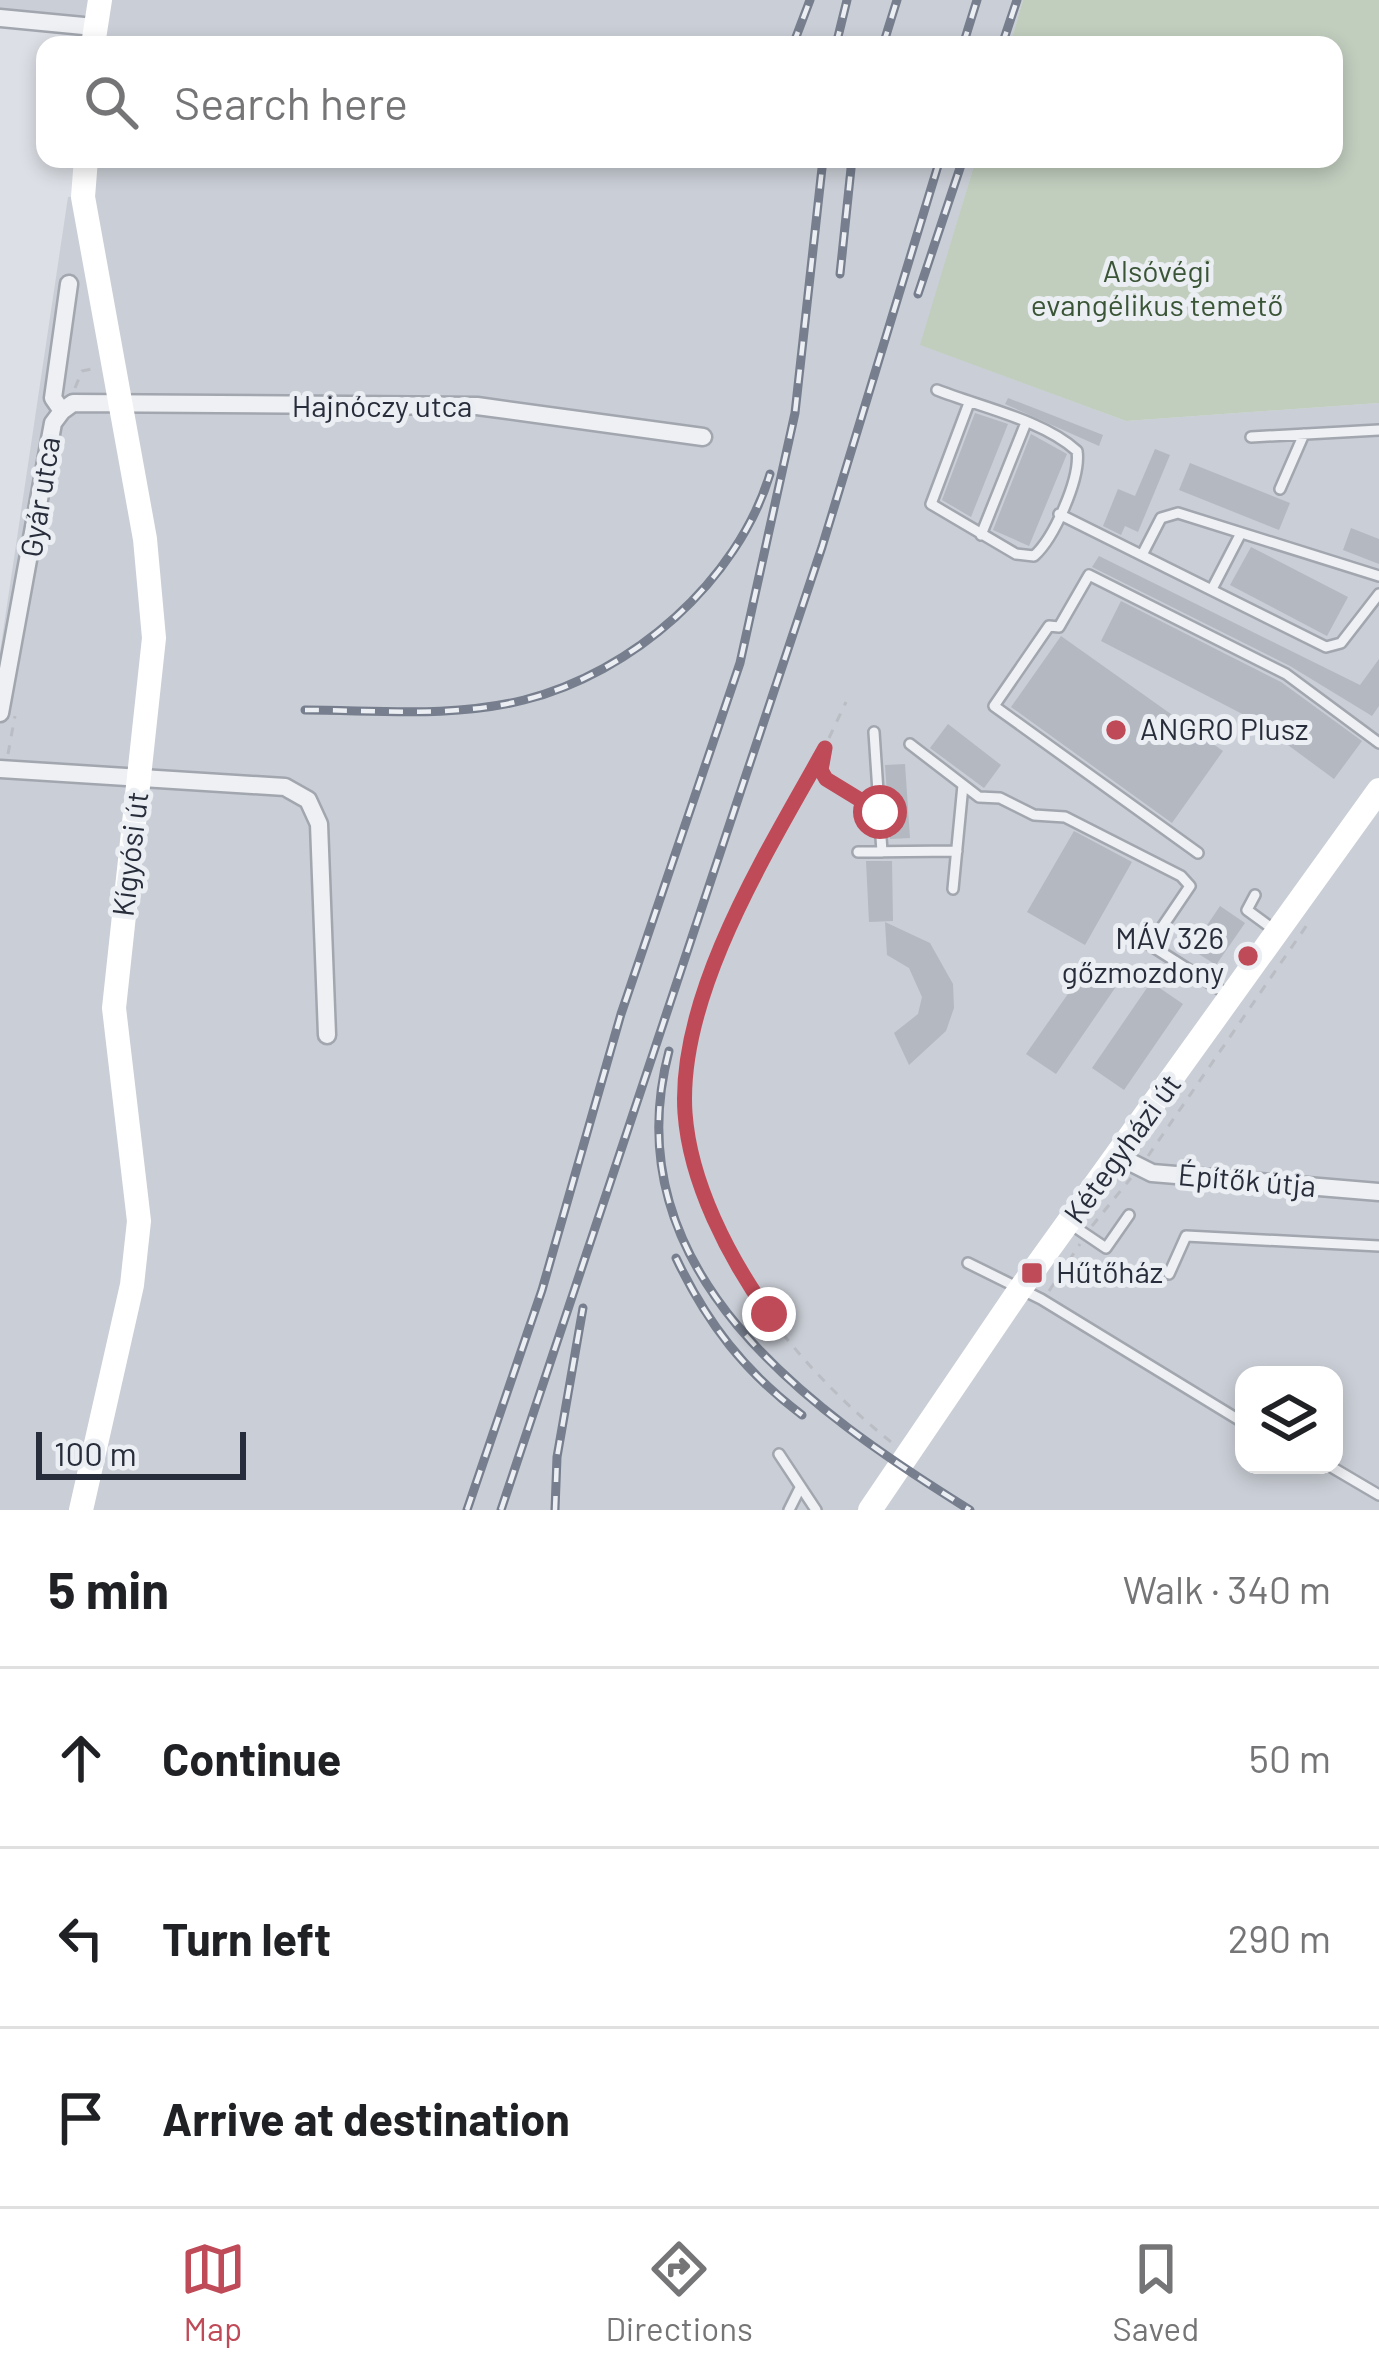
<!DOCTYPE html>
<meta charset="utf-8">
<style>
:root{--surface:#fff;--page:#f6f6f6;--text:#202124;--muted:#757577;--line:#e0e0e0;--accent:#c04b58}
body{margin:0;font-family:Barlow,sans-serif;background:var(--page);color:var(--text)}
.controls{position:absolute;right:36px;bottom:36px;display:grid;overflow:hidden;border-radius:24px;box-shadow:0 6px 18px #0003}
.controls button{width:108px;height:108px;display:grid;place-items:center;padding:0;border:0;border-bottom:3px solid var(--line);background:var(--surface);color:var(--text);font:60px sans-serif}
.scale{position:absolute;left:36px;bottom:30px;width:210px;box-sizing:border-box;padding-left:12px;border:6px solid #272d3a;border-top:0;font-size:33px;line-height:42px;white-space:nowrap;color:#272d3a;-webkit-text-stroke:9px #ebeef3;paint-order:stroke}
.stop{position:absolute;width:36px;height:36px;margin:-27px;border:9px solid #c04b58;border-radius:50%;background:#fff}
.stop.end{background:#c04b58;border-color:#fff;box-shadow:0 3px 12px #0008}
.list{margin:0;padding:0;list-style:none}
h2{display:flex;justify-content:space-between;align-items:center;height:156px;margin:0;padding:0 48px;font-size:51px}
h2 small{font-size:39px;font-weight:400;color:var(--muted)}
.list li{display:grid;grid-template-columns:78px 1fr auto;gap:36px;align-items:center;box-sizing:border-box;height:180px;padding:0 48px;border-top:3px solid var(--line)}
.list b{display:block;font-size:45px;white-space:nowrap}
.list em{font-size:39px;font-style:normal;color:var(--muted)}
.icon{flex:none;width:66px;height:66px;fill:none;stroke:currentColor;stroke-width:2;stroke-linecap:round;stroke-linejoin:round}
.map{position:relative;flex:none;width:1379px;height:1510px;overflow:hidden}
.search{position:absolute;background:var(--surface);box-shadow:0 6px 18px #0003;left:36px;right:36px;top:36px;height:132px;display:flex;align-items:center;gap:30px;box-sizing:border-box;padding:0 42px;border-radius:24px;color:var(--muted);font-size:45px}
.sheet{height:696px;background:var(--surface)}
nav{display:flex;justify-content:space-around;align-items:center;box-sizing:border-box;height:168px;border-top:3px solid var(--line);background:var(--surface);font-size:33px;color:var(--muted)}
nav a{display:grid;justify-items:center;gap:6px}
nav .on{color:var(--accent)}
.map>svg:first-child{display:block}
.built{fill:#caced6;fill-rule:evenodd}
.green{fill:#c1cebe}
.building{fill:#b4b8c1}
.lines{fill:none;stroke-linecap:round;stroke-linejoin:round}
.lane-casing{stroke:#a2a6ae;stroke-width:14}
.street-casing{stroke:#a2a6ae;stroke-width:21}
.path{stroke:#babdc4;stroke-width:3;stroke-dasharray:9 9;stroke-linecap:butt}
.lane{stroke:#eef0f4;stroke-width:9}
.street{stroke:#eef0f4;stroke-width:16}
.secondary{stroke:#fff;stroke-width:24}
.rail-casing{stroke:#777e8d;stroke-width:9}
.rail{stroke:#ebeef3;stroke-width:4.5;stroke-dasharray:14;stroke-linecap:butt}
.route{stroke:#c04b58;stroke-width:15}
.poi-dot{fill:#c04b58;stroke:#ebeef3;stroke-width:4.5}
.labels{text-anchor:middle;stroke-width:10;stroke-linejoin:round;paint-order:stroke}
.park-label{font-size:30px;fill:#3a5436;stroke:#ebeef3}
.street-label{font-size:30px;fill:#272d3a;stroke:#ebeef3}
.poi-label{font-size:30px;fill:#272d3a;stroke:#ebeef3;text-anchor:start}
</style>
<div class="map">
<svg width="1379" height="1510" viewBox="0 0 1379 1510">
<rect width="100%" height="100%" fill="#dcdfe5"/>
<path class="built" d="M0,0H1023L1010,45H95V37L0,20Z
M86,159H976L921,345L1126,421L1379,403V1510H0V652L68,197L83,196ZM1244,1375H1334V1465H1244Z"/>
<path class="green" d="M1023,0H1379V403L1126,421L920,345L976,159H1334V45H1010Z"/>
<path class="building" d="M1008,398L1103,435L1099,446L1005,404Z
M975,413L1008,424L971,517L942,500Z
M1031,434L1067,454L1029,546L993,530Z
M1155,449L1170,455L1138,532L1125,526L1121,535L1103,526L1118,489L1135,496Z
M1190,463L1290,503L1279,530L1179,490Z
M1351,528L1379,539V564L1343,550Z
M1251,547L1348,597L1327,636L1230,585Z
M1099,556L1360,685L1379,659V706L1372,716L1290,666L1092,567Z
M1121,601L1281,682L1362,741L1334,779L1254,720L1101,641Z
M1061,636L1223,751L1172,823L1011,707Z
M948,724L1001,765L984,788L930,748Z
M905,764L910,838L890,839L885,765Z
M1074,831L1132,862L1085,945L1027,912Z
M866,861H892L893,921L869,922Z
M1220,906L1245,923L1216,965L1191,949Z
M885,922L930,943L953,984L954,1008L946,1031L909,1065L894,1033L918,1014L922,997L909,968L887,955Z
M1086,968L1115,988L1056,1074L1026,1054Z
M1151,982L1183,1004L1124,1090L1092,1068Z"/>
<g class="lines">
<g class="lane-casing">
<path id="lane" d="M937,390C980,407 1043,420 1077,451C1081,478 1054,538 1034,556L1016,554L931,504L969,403
M1251,437L1379,430
M1280,489L1304,434
M1059,514L1326,647L1341,643L1379,594
M981,535L1025,425
M1143,553L1161,518L1178,513L1379,576
M1212,589L1241,533
M874,732L882,852
M910,744L979,797L1000,798L1034,815L1065,817L1181,876L1190,886L1150,945L1227,994
M825,748L821,771L826,779L880,812
M858,852L957,851
M1198,853L994,706L1049,626L1059,627L1089,575L1286,674L1379,743
M953,889L963,785
M1255,895L1247,910L1273,929
M1069,1223L1106,1248L1129,1215
M968,1263L1041,1299L1244,1423
M1169,1274L1186,1236L1379,1246
M779,1454L816,1510
M1328,1465L1379,1495
M789,1510L800,1488"/>
</g>
<g class="street-casing">
<path id="street" d="M0,18L94,27
M62,411L73,403L477,406L703,437
M0,713L53,423L62,411L53,398L69,284
M0,769L285,787L308,800L319,824L327,1035
M1118,1156L1152,1173L1379,1192"/>
</g>
<path class="path" d="M75,388L82,371L96,368
M829,738L846,702
M8,754L15,716
M811,773C785,821 755,869 731,919C709,967 681,1062 686,1115C697,1244 794,1364 891,1442
M1148,1156L1309,922
M1092,1226L1131,1178
M1049,1291L1080,1244"/>
<use href="#lane" class="lane"/>
<use href="#street" class="street"/>
<path class="secondary" d="M93,45L100,0
M81,1510L132,1285L139,1221L114,1008L154,638L145,539L83,197L86,159
M870,1510L1018,1292L1379,790"/>
<g class="rail-casing">
<path id="rail" d="M793,45L810,0
M836,45L847,0
M883,45L897,0
M963,45L977,0
M1002,45L1017,0
M840,274L852,159
M918,294L963,159
M305,710C377,710 452,718 524,700C632,673 737,582 770,474
M669,1051C611,1271 809,1410 970,1510
M676,1258C707,1323 744,1371 802,1415
M467,1510L542,1290L621,1014L740,663L795,413L823,159
M501,1510L822,547L940,159
M555,1510L557,1457L583,1308"/>
</g>
<use href="#rail" class="rail"/>
</g>
<g class="lines">
<path class="route" d="M769,1314C729,1258 690,1183 685,1113C677,994 769,849 825,748L821,770L826,779L880,812"/>
</g>
<g class="poi-dot">
<circle cx="1116" cy="730" r="12"/>
<circle cx="1248" cy="956" r="12"/>
<rect x="1020" y="1261" width="24" height="24" rx="6"/>
</g>
<g class="labels">
<g class="park-label">
<text x="1157" y="282">Alsóvégi<tspan x="1157" dy="34">evangélikus temető</tspan></text>
</g>
<g class="street-label">
<text x="382" y="417">Hajnóczy utca</text>
<text transform="translate(41 497) rotate(-81)" y="10">Gyár utca</text>
<text transform="translate(131 854) rotate(-83)" y="10">Kígyósi út</text>
<text transform="translate(1123 1149) rotate(-54)" y="10">Kétegyházi út</text>
<text transform="translate(1247 1181) rotate(5)" y="10">Építők útja</text>
</g>
<g class="poi-label">
<text x="1140" y="740">ANGRO Plusz</text>
<text x="1224" y="949" text-anchor="end">MÁV 326<tspan x="1224" dy="34">gőzmozdony</tspan></text>
<text x="1056" y="1283">Hűtőház</text>
</g>
</g>
</svg>
<div class="controls">
<button><svg class="icon" aria-label="layers" viewBox="0 0 24 24"><path d="M12 4l9 5-9 5-9-5zM3 14l9 5 9-5"/></svg></button>
</div>
<div class="scale">100 m</div>
<div class="stop" style="left:880px;top:812px"></div>
<div class="stop end" style="left:769px;top:1314px"></div>
<div class="search"><svg class="icon" aria-label="search" viewBox="0 0 24 24"><circle cx="10" cy="10" r="6"/><path d="M15 15l6 6"/></svg>Search here</div>
</div>
<section class="sheet">
<h2>5 min<small>Walk · 340 m</small></h2>
<ul class="list">
<li><svg class="icon" aria-label="ahead" viewBox="0 0 24 24"><path d="M12 20V5M6 11l6-6 6 6"/></svg><div><b>Continue</b></div><em>50 m</em></li>
<li><svg class="icon" aria-label="left" viewBox="0 0 24 24"><path d="M17 20v-9H6M10 6l-5 5 5 5"/></svg><div><b>Turn left</b></div><em>290 m</em></li>
<li><svg class="icon" aria-label="arrive" viewBox="0 0 24 24"><path d="M6 21V4h12l-3 4 3 4H6"/></svg><div><b>Arrive at destination</b></div></li>
</ul>
</section>
<nav>
<a class="on"><svg class="icon" aria-label="map" viewBox="0 0 24 24"><path d="M3 6l6-2 6 2 6-2v14l-6 2-6-2-6 2zM9 4v14M15 6v14"/></svg>Map</a>
<a><svg class="icon" aria-label="directions" viewBox="0 0 24 24"><path d="M12 3l9 9-9 9-9-9zM9 14v-3h6M13 9l2 2-2 2"/></svg>Directions</a>
<a><svg class="icon" aria-label="saved" viewBox="0 0 24 24"><path d="M7 4h10v16l-5-4-5 4z"/></svg>Saved</a>
</nav>
